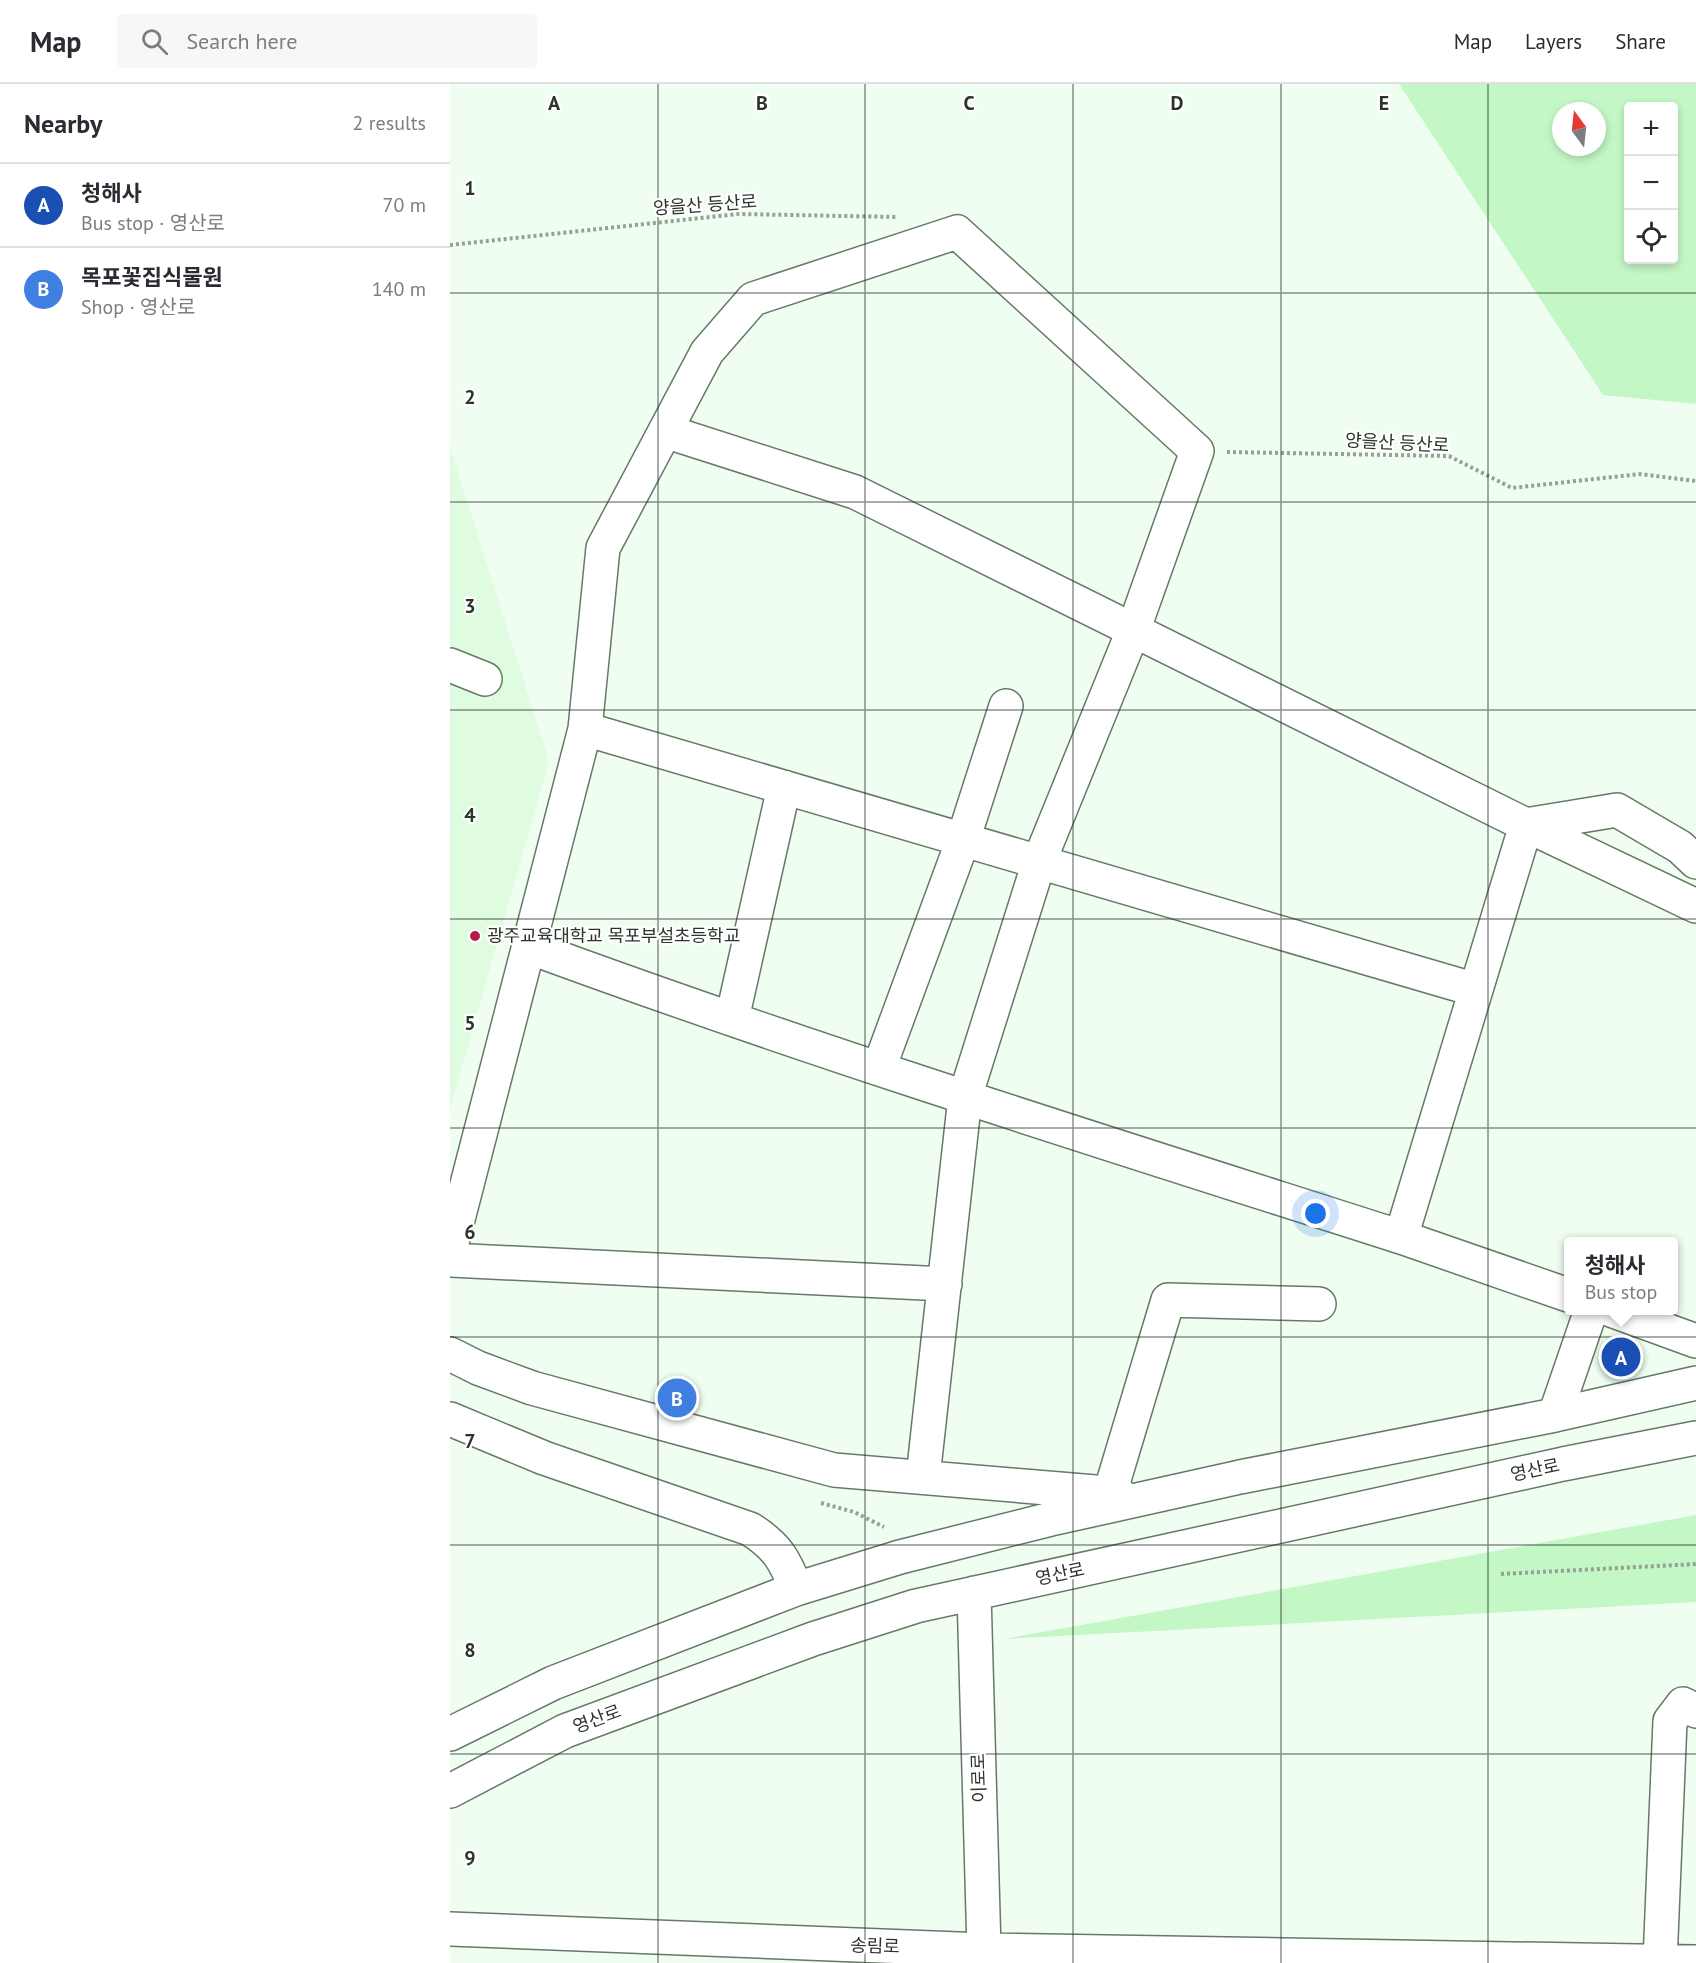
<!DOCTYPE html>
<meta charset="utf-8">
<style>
:root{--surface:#fff;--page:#f7f7f7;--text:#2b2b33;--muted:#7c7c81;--line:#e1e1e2;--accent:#7c3aed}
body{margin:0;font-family:"PT Sans","Noto Sans KR",sans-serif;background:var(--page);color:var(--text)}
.controls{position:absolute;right:18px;top:18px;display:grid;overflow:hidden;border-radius:6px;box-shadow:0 3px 9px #0003}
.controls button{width:54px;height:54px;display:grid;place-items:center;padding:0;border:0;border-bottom:2px solid var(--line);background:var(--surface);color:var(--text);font:30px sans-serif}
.compass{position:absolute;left:1102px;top:18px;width:54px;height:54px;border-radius:50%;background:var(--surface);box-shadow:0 3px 9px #0003;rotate:345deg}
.you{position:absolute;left:866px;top:1130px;width:21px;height:21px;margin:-15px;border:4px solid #fff;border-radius:50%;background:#1a73e8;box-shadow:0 0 0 9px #1a73e833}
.badge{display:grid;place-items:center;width:39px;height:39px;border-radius:50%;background:var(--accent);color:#fff;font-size:20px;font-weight:700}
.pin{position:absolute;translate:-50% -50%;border:3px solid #fff;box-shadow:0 2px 6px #0006}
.popup{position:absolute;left:1114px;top:1153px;width:114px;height:78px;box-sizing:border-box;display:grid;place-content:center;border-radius:6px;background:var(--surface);filter:drop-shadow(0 2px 4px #0005);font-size:20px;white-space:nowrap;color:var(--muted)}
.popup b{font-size:22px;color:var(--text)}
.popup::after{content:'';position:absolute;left:50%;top:100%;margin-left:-12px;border:12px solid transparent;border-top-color:var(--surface)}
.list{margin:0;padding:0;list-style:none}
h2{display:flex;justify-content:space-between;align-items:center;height:78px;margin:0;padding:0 24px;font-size:26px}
h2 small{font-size:20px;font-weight:400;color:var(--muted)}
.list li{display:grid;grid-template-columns:39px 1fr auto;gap:18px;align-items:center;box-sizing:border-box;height:84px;padding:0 24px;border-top:2px solid var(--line)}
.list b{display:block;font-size:22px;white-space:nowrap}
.list p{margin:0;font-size:20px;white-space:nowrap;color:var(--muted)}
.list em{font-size:20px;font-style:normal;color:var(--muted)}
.icon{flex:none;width:33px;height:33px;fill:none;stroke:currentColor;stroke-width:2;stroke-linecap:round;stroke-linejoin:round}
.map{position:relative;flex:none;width:1246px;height:1879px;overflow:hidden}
header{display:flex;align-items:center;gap:36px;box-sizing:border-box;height:84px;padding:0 30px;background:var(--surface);border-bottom:2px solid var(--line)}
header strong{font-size:28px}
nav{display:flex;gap:33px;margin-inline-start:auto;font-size:21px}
.search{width:420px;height:54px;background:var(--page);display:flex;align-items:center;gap:15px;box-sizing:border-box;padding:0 21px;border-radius:6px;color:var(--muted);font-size:22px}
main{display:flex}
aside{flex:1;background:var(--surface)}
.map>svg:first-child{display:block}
.built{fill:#dffce0}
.green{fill:#c3f7c5;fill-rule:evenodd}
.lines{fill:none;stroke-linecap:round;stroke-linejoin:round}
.minor-casing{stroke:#667966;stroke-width:36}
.path{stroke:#95a195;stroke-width:4;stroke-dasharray:3 3;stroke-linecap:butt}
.minor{stroke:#fff;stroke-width:33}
.grid{fill:none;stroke:#2b342b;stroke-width:1.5;stroke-opacity:0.55}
.poi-dot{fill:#b01e4b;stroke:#fff;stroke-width:2}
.labels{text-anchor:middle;stroke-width:4.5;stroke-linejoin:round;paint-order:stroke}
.street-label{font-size:18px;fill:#2b342b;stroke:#fff}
.poi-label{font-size:18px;fill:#2b342b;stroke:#fff;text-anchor:start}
.grid-label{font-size:20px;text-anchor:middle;font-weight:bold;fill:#2b342b;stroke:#fff;stroke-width:4.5;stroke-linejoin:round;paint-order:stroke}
</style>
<header>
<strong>Map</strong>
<div class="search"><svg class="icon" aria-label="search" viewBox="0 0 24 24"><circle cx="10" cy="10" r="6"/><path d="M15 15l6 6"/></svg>Search here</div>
<nav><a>Map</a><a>Layers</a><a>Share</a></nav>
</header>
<main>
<aside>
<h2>Nearby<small>2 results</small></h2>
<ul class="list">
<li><span class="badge" style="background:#1a4fb4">A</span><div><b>청해사</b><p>Bus stop · 영산로</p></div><em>70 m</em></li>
<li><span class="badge" style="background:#3f7fe0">B</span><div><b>목포꽃집식물원</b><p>Shop · 영산로</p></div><em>140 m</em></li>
</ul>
</aside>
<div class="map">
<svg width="1246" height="1879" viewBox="0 0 1246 1879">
<rect width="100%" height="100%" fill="#f0fef1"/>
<path class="built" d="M0,363L99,677L0,1026Z"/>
<path class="green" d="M949,0H1246V320L1153,311ZM1178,22H1224V176H1178ZM1111,27H1147V63H1111Z
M1246,1431V1518L554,1555Z"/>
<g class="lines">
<g class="minor-casing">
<path id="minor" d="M215,347L405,408L1076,741L1167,726L1230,763L1246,778
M0,581L35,595
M135,645L1026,906
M79,863C367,969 660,1060 951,1153
M282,935L334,703
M429,984L513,756L556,622
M0,1166L135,645L153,464L257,268L303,215L507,148L747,367L683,547L589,778L515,1013L473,1393
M0,1176L495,1200
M1118,1211L951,1153L1076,741L1246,822
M1161,1226L1246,1257
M0,1270L28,1284L82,1304L384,1386L669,1410
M1105,1331L1141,1226
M0,1335L94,1374L300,1445C327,1462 335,1476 346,1505
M660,1409L718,1216L869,1220
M524,1509L534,1866L537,1879
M0,1650L103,1599L346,1505L450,1473L601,1435L790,1393L1105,1331L1246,1299
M0,1707L115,1647L363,1555L466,1522L1113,1380L1246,1354
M0,1845L534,1866L1246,1878
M1210,1878L1220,1637L1233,1620L1246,1627"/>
</g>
<path class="path" d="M0,161L288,130L448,133
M777,368L999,372L1062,404L1190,390L1246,397
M371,1419L404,1428L434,1443
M1051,1490L1246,1480"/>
<use href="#minor" class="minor"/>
</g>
<path class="grid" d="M208,0V1879M415,0V1879M623,0V1879M831,0V1879M1038,0V1879M0,209H1246M0,418H1246M0,626H1246M0,835H1246M0,1044H1246M0,1253H1246M0,1461H1246M0,1670H1246"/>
<circle class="poi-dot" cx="25" cy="852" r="6"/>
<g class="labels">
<g class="street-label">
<text transform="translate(255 121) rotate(-4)" y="6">양을산 등산로</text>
<text transform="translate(947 359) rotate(3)" y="6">양을산 등산로</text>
<text transform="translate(1085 1386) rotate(-12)" y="6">영산로</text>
<text transform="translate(610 1490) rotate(-12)" y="6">영산로</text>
<text transform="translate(147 1635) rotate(-20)" y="6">영산로</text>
<text transform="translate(529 1694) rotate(-92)" y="6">이로로</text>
<text transform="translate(425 1862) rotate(2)" y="6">송림로</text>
</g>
<g class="poi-label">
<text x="37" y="858">광주교육대학교 목포부설초등학교</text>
</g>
</g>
<g class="grid-label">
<text x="104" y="26">A</text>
<text x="312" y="26">B</text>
<text x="519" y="26">C</text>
<text x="727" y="26">D</text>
<text x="934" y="26">E</text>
<text x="20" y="111">1</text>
<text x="20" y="320">2</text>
<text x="20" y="529">3</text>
<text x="20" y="738">4</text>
<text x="20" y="946">5</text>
<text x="20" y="1155">6</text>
<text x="20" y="1364">7</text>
<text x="20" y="1573">8</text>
<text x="20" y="1781">9</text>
</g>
</svg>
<div class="controls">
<button>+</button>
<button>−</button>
<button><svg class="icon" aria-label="locate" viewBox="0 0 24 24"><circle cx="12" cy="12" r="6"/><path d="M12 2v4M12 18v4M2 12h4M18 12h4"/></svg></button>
</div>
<svg class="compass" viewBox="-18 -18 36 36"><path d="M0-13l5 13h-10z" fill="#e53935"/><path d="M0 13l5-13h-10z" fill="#7c7c81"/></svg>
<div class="you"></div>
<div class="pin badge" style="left:1171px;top:1273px;background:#1a4fb4">A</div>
<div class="popup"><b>청해사</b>Bus stop</div>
<div class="pin badge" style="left:227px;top:1314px;background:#3f7fe0">B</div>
</div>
</main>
